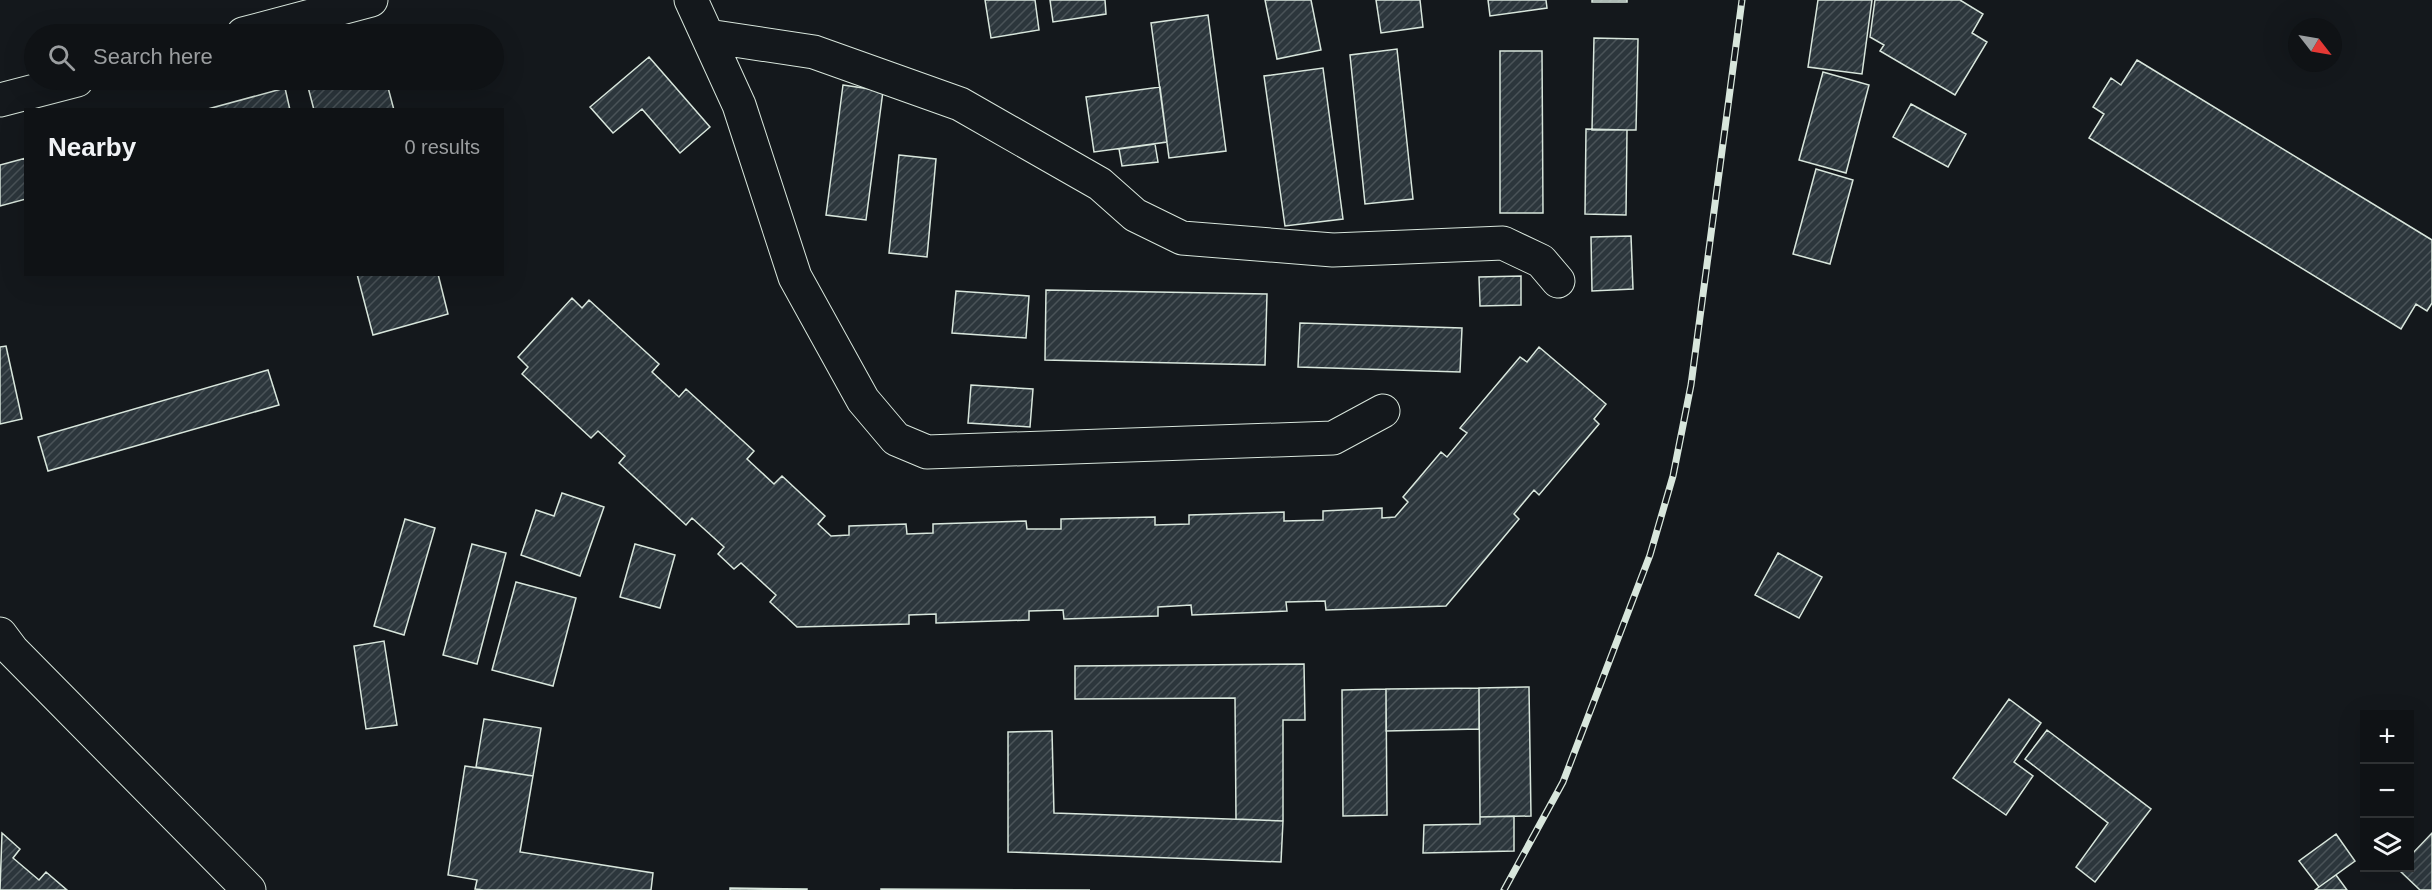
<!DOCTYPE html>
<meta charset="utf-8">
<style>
:root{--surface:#0f1215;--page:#181b1e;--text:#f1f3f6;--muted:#9b9ea0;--line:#2f3234}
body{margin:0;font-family:Helvetica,sans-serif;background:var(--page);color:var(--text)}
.controls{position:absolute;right:18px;bottom:18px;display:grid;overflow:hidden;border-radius:0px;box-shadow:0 6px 24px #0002}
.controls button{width:54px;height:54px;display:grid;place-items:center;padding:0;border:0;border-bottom:2px solid var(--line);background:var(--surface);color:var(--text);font:30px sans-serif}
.compass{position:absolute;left:2288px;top:18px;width:54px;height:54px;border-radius:50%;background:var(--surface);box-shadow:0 6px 24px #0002;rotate:121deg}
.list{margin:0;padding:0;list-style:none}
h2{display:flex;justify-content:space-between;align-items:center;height:78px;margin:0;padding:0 24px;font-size:26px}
h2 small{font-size:20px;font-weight:400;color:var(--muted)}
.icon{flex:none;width:33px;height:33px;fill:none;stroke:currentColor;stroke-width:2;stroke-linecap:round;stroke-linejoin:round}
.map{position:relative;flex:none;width:2432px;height:890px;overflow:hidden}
.search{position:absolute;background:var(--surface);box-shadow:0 6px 24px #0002;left:24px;top:24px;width:480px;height:66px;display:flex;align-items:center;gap:15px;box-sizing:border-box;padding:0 21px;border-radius:33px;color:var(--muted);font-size:22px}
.panel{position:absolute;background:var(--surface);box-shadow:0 6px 24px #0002;left:24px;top:108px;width:480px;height:168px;border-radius:0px}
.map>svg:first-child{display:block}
.building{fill:url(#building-hatch);stroke:#d8e6dc;stroke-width:1.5}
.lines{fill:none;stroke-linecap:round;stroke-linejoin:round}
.minor-casing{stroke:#d8e6dc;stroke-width:35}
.minor{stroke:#14181c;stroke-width:33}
.rail-casing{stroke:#d8e6dc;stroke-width:7}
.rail{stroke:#14181c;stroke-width:4.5;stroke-dasharray:14;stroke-linecap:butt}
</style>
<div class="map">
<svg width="2432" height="890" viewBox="0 0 2432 890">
<defs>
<pattern id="building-hatch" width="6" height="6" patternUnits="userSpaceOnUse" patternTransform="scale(1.5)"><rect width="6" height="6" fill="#2c363c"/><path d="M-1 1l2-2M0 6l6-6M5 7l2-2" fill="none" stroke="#4a5358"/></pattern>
</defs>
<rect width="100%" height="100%" fill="#14181c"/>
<path class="building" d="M985,0H1035L1039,30L991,38Z
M1050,0H1105L1106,14L1053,22Z
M1265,0H1311L1321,50L1277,59Z
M1376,0H1420L1423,27L1381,33Z
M1488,0H1546L1547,8L1490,16Z
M1592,0H1627V2H1592Z
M1818,0H1872L1862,74L1808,67Z
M1875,0H1960L1983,14L1972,33L1987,42L1955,95L1880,51L1884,45L1870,37Z
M1208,15L1226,151L1169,158L1151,23Z
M1594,38L1638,39L1636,130H1592Z
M1397,49L1413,199L1365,204L1350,55Z
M1500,51H1542L1543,213H1500Z
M649,57L710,127L680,153L642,109L613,133L590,107Z
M2137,60L2432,240V303L2427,311L2416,304L2401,329L2089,138L2104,114L2093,107L2111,78L2121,85Z
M1323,68L1343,219L1285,226L1264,76Z
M1823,72L1869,85L1846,173L1799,160Z
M335,80H386L394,110H314L308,87Z
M843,85L883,91L866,220L826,215Z
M1160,87L1167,142L1094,152L1086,97Z
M285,88L290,110H204Z
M1911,104L1966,134L1948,167L1893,137Z
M1586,129L1627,130L1626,215L1585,214Z
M1155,144L1158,162L1122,166L1119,149Z
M899,155L936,159L927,257L889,253Z
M26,158V199L0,206V165Z
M1816,169L1853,180L1830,264L1793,254Z
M1631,236L1633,289L1592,291L1591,237Z
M357,274H438L448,314L373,335Z
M1521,276V305L1480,306L1479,277Z
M1046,290L1267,294L1265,365L1045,360Z
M956,291L1029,296L1026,338L952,333Z
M572,298L582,308L589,300L659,364L652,372L679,397L686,389L754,451L747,459L774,484L782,476L825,516L818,524L831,536L849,535V526L906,524L907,534L933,533V524L1026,521L1027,529H1061V519L1155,517V525L1189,524V515L1284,512V521L1323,520V511L1382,508V518L1395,517L1408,502L1403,497L1441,452L1447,457L1467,433L1460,428L1520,357L1527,362L1539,347L1606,404L1594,419L1599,424L1539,495L1534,490L1514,514L1519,519L1446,606L1326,610L1325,601L1286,602L1287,611L1192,615L1191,605L1158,607V616L1064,619L1063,610L1029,611V620L936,623V614L909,615V624L797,627L770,602L776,595L741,563L734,569L718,554L724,547L692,518L686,525L619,463L625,456L598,431L591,438L522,374L528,367L518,357Z
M1300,323L1462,328L1460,372L1298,367Z
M6,346L22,419L0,424V347Z
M268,370L279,405L48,471L38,437Z
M971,385L1033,389L1030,427L968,423Z
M562,493L604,507L580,576L521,555L536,510L554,516Z
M405,519L435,528L404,635L374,626Z
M472,544L506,553L477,664L443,655Z
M635,544L675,555L660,608L620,597Z
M1778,553L1822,577L1799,618L1755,595Z
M516,582L576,598L553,686L492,670Z
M384,641L397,725L366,729L354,646Z
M1304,664L1305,720H1283V821L1236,819L1235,698L1075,699V666Z
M1529,687L1531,816L1480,817L1479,688Z
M1479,688V729L1386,731V689Z
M1386,689L1387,815L1343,816L1342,690Z
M2009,699L2041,723L2014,762L2033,776L2006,815L1953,778Z
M484,719L541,728L533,776L476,767Z
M2047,730L2151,809L2095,882L2076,867L2108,823L2025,759Z
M1052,731L1054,813L1283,821L1281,862L1008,852V732Z
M465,766L533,776L520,852L653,873L651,890H484L475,889L477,880L448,875Z
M1514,816V851L1423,853L1424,825L1480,824V817Z
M2,833L20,849L13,858L39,880L46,872L67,890H0Z
M2432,833V890H2420L2398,869L2410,868V856Z
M2336,834L2355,861L2319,887L2299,861Z
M2336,875L2347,890H2315L2319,887Z
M730,888L807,889V890H730Z
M881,889L1090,890H881Z"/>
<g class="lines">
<g class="minor-casing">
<path id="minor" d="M691,0L739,105L795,277L863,400L896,439L927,452L1333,438L1383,411
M243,34L371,0
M708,36L814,52L960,104L1100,184L1135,215L1182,238L1333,250L1503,243L1541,261L1558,281
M0,100L77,80
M0,634L12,650L249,890"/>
</g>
<use href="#minor" class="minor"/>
<g class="rail-casing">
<path id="rail" d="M1504,890L1563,782L1650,555L1673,476L1691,385L1742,0"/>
</g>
<use href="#rail" class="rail"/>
</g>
</svg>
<div class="controls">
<button>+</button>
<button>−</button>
<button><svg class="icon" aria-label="layers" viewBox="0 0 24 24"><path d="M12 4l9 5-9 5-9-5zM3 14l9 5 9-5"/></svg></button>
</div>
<svg class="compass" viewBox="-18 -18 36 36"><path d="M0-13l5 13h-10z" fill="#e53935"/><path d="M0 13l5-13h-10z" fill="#9b9ea0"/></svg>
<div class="search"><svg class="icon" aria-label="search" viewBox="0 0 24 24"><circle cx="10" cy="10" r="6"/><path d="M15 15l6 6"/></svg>Search here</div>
<section class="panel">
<h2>Nearby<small>0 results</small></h2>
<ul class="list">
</ul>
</section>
</div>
